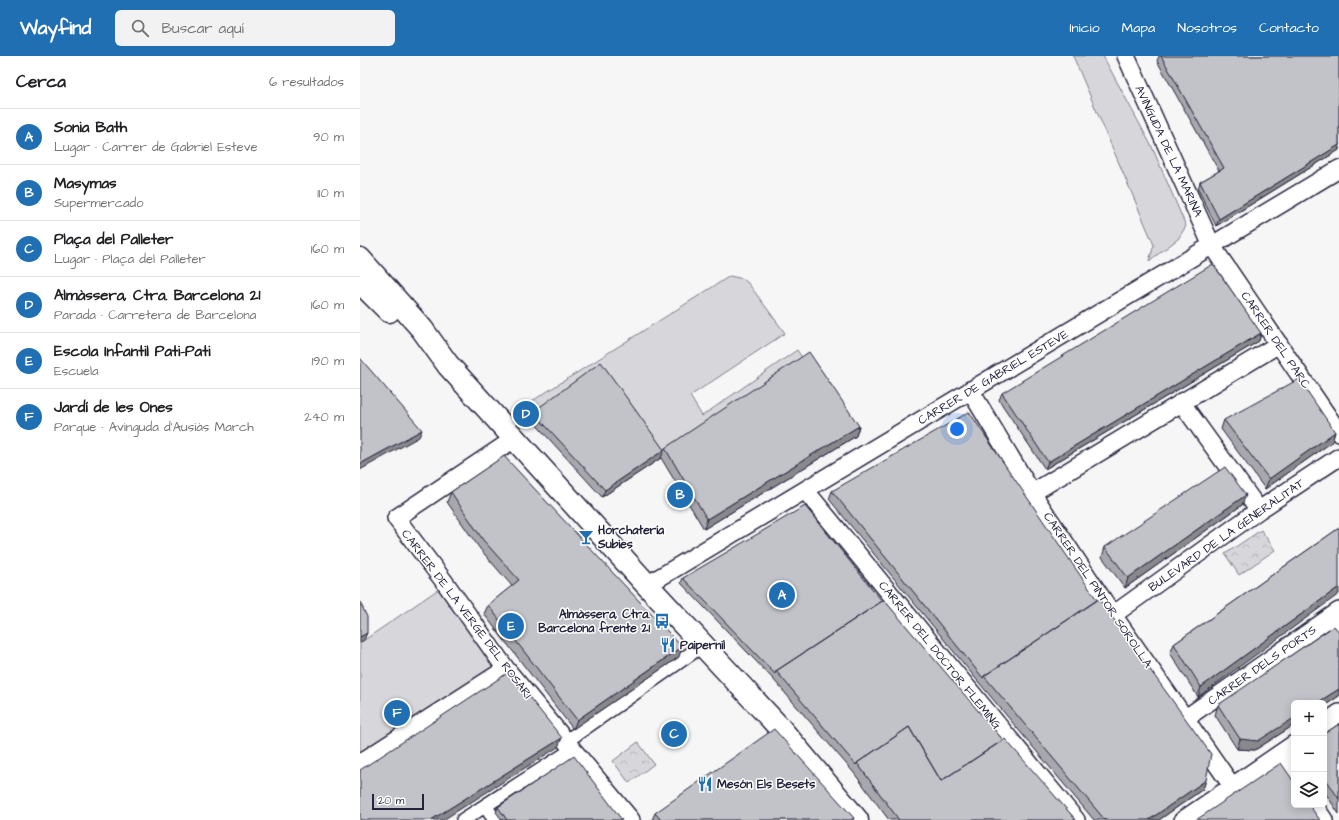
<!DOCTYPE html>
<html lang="es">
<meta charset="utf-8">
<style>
:root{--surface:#fff;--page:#f2f2f2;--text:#202124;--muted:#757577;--line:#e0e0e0;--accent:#1f6fb2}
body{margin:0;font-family:"Architects Daughter",sans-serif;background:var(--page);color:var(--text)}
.controls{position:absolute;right:12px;bottom:12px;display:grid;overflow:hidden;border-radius:6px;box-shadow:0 2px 10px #0003}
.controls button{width:36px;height:36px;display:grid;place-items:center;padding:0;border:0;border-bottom:1px solid var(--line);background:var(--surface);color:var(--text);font:20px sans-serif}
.scale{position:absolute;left:12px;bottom:10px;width:52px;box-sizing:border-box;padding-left:4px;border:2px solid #22223b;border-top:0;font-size:11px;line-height:14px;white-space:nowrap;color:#22223b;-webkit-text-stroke:3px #fff;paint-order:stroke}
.you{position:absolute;left:597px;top:373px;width:14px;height:14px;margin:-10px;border:3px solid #fff;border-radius:50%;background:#1a73e8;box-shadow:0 0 0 6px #1a73e833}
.badge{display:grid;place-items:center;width:26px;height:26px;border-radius:50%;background:var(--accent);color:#fff;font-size:13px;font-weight:700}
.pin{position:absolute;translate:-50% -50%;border:2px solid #fff;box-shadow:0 1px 4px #0006}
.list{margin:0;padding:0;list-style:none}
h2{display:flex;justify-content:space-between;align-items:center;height:52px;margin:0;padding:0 16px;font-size:17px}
h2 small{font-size:13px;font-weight:400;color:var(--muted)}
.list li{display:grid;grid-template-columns:26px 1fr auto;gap:12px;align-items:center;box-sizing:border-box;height:56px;padding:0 16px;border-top:1px solid var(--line)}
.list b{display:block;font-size:15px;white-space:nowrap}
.list p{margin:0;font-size:13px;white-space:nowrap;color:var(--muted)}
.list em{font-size:13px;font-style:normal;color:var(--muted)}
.icon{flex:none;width:22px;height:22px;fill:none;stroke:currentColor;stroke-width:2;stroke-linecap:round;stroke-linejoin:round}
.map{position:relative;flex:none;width:979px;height:764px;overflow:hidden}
header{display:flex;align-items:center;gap:24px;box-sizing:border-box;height:56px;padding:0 20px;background:var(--accent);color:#fff}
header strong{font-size:19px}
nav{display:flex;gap:22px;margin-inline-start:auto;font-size:14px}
.search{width:280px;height:36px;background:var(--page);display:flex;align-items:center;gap:10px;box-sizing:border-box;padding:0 14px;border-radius:6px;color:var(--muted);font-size:15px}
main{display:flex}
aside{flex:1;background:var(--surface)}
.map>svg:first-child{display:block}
.green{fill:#d7d7db;stroke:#7c7c8b}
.park{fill:url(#park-crowns);stroke:#7c7c8b}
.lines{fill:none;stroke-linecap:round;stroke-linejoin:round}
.pedestrian-casing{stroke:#22223b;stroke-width:16}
.minor-casing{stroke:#22223b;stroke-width:20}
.secondary-casing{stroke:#22223b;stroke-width:25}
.pedestrian{stroke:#fff;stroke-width:13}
.minor{stroke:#fff;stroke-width:17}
.secondary{stroke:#fff;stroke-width:22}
.wall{fill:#a7a7ad;stroke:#22223b}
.shaded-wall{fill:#88888d;stroke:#22223b}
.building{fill:#c2c2c9;stroke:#22223b}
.labels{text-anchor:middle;stroke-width:3;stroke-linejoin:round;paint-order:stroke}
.street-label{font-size:12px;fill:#22223b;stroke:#fff}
.poi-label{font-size:12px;font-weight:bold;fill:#22223b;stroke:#fff;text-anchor:start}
</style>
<header>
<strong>Wayfind</strong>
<div class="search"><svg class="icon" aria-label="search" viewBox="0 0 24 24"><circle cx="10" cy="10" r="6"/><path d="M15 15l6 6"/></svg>Buscar aquí</div>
<nav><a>Inicio</a><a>Mapa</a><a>Nosotros</a><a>Contacto</a></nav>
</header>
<main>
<aside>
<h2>Cerca<small>6 resultados</small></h2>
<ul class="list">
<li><span class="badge">A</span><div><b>Sonia Bath</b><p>Lugar · Carrer de Gabriel Esteve</p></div><em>90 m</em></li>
<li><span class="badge">B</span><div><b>Masymas</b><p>Supermercado</p></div><em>110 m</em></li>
<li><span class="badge">C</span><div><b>Plaça del Palleter</b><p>Lugar · Plaça del Palleter</p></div><em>160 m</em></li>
<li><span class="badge">D</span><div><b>Almàssera, Ctra. Barcelona 21</b><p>Parada · Carretera de Barcelona</p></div><em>160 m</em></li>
<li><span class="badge">E</span><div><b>Escola Infantil Pati-Pati</b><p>Escuela</p></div><em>190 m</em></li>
<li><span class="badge">F</span><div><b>Jardí de les Ones</b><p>Parque · Avinguda d'Ausiàs March</p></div><em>240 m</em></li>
</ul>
</aside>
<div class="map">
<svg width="979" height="764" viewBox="0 0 979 764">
<defs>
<pattern id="park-crowns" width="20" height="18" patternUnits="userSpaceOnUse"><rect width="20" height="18" fill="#d7d7db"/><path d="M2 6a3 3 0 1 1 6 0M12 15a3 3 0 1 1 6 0" fill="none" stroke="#b8b8bd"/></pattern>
</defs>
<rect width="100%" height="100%" fill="#f6f6f7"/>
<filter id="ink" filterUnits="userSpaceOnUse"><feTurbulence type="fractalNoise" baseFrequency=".025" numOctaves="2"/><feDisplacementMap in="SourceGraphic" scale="8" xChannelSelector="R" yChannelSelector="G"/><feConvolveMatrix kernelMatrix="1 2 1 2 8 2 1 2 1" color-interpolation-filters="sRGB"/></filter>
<g filter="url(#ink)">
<path class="green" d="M713,0H743L792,91L826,170L818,183L789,205L794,189Z
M370,220L383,223L388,227L425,277L330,340L342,360L437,294L445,306L301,402L171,363L161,352Z
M86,528L146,613L0,701V587Z"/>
<path class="park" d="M901,474L915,494L879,519L865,498Z
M278,686L294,708L269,727L253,705Z"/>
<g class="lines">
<g class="pedestrian-casing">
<path id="pedestrian" d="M205,686L343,589
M125,750L135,764
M103,764L212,694"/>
</g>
<g class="minor-casing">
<path id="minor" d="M766,0L852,190L979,377
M610,334L672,437L753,559L872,730
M821,346L899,454
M154,383L36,462L86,528L146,613L271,764
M445,434L716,764
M672,437L919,288
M287,529L979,113
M753,559L899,454L979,401
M971,561L979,572
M826,662L979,555
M964,668L979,657
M920,698L934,718
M0,707L146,613
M954,749L964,764
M823,764L934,688"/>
</g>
<g class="secondary-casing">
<path id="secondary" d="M0,203L62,273L88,309L287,529L419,671L497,764
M0,226L29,255"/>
</g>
<use href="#pedestrian" class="pedestrian"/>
<use href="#minor" class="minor"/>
<use href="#secondary" class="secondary"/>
</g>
<path class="wall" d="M799,0H979V94L856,170L838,133L840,126L859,115L797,5Z
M901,277L899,285L685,413L639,344L642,337Z
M173,356L304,394L305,392L499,370L496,380L344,473L301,402L242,441L171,363Z
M864,364L975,376L972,386L905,433L861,373Z
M472,435L846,724L843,733L799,764H734L621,629L469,443Z
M91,436L319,601L213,673L124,558L128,549L152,530L120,493L87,446Z
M882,449L765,532L742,501L745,491Z
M979,472L838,641L810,597L814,588Z
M323,522L522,545L643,684L716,764H529L494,717L413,623L321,527Z
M979,576V640L964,650V647H934V669L895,694L877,693L855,659L858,649Z
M979,668V758L964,735V678Z
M138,751L262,764H142L136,756Z
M295,757L494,762L493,764H292Z"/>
<path class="shaded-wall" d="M979,89V94L856,170L859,163Z
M901,277L899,285L685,413L688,406Z
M499,370L496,380L344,473L347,463Z
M62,374L59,381L0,414V408Z
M975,376L972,386L905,433L909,423Z
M304,394L301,402L242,441L245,434Z
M886,439L882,449L765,532L768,522Z
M979,531V538L838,641L841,631Z
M7,577L4,584L0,587V581Z
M322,591L319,601L213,673L217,664Z
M979,633V640L964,650V647H957Z
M934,662V669L895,694L877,693L880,683Z
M202,682L198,691L83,764H71Z
M846,724L843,733L799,764H789Z"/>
<path class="building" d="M801,0H979V89L859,163L840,126L864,112Z
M853,208L901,277L688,406L642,337Z
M449,296L499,370L347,463L305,392Z
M0,302L62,374L0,408Z
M241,306L304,394L245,434L173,356Z
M939,323L975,376L909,423L864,364Z
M609,356L737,544L624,620L623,622L472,435Z
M144,400L322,591L217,664L128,549L159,524L123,484L91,436Z
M865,411L886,439L768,522L745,491Z
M445,450L522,545L416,615L415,618L323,522Z
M979,472V531L841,631L814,588Z
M739,543L851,698L846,724L789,764H745L624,620Z
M524,544L643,684L581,725L549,671L497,707L496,709L416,615Z
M0,546L7,561V577L0,581Z
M974,570L979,576V633L957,647H934V662L898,685L880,683L858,649Z
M149,616L202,682L71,764H0V714Z
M979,668V743L964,720V678Z
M549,671L581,725L645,683L716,764H539L497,707Z
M414,673L494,762L491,764H301L295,757Z
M214,700L262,764H147L138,751Z
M921,707L934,726V749H949L960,764H836Z"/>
</g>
<defs>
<g id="bar-bare" transform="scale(1.2)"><path d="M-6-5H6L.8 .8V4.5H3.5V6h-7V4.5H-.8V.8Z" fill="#1f6fb2" stroke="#fff" stroke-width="2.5" paint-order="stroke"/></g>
<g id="bus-bare" transform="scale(1.2)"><path d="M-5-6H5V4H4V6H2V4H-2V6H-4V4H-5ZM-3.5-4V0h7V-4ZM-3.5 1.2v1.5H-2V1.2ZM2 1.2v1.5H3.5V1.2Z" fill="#1f6fb2" stroke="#fff" stroke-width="2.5" paint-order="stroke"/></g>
<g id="restaurant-bare" transform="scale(1.2)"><path d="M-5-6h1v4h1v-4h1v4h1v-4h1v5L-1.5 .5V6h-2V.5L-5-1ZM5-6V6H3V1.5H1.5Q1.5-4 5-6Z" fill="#1f6fb2" stroke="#fff" stroke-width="2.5" paint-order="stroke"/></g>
</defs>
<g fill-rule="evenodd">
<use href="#bar-bare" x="226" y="481"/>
<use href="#bus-bare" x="302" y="565"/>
<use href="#restaurant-bare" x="308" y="589"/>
<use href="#restaurant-bare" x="345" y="728"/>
</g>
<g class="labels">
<g class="street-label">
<text transform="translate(809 95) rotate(65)" y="4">AVINGUDA DE LA MARINA</text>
<text transform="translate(916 284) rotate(56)" y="4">CARRER DEL PARC</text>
<text transform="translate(633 321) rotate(-31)" y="4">CARRER DE GABRIEL ESTEVE</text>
<text transform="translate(866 479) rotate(-35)" y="4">BULEVARD DE LA GENERALITAT</text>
<text transform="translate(738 534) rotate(56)" y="4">CARRER DEL PINTOR SOROLLA</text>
<text transform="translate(107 558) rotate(53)" y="4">CARRER DE LA VERGE DEL ROSARI</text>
<text transform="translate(580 599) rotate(51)" y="4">CARRER DEL DOCTOR FLEMING</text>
<text transform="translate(902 609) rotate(-35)" y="4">CARRER DELS PORTS</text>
</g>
<g class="poi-label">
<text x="238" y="478">Horchatería<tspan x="238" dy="14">Subies</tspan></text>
<text x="290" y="562" text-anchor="end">Almàssera, Ctra.<tspan x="290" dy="14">Barcelona frente 21</tspan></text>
<text x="320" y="593">Paipernil</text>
<text x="357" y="732">Mesón Els Besets</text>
</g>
</g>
</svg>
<div class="controls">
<button>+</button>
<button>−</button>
<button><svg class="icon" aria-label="layers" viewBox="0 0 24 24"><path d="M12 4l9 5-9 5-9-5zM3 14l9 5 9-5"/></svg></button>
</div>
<div class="scale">20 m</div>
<div class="you"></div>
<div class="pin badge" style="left:422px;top:539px">A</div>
<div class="pin badge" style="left:320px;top:439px">B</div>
<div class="pin badge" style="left:314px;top:678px">C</div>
<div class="pin badge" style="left:166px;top:358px">D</div>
<div class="pin badge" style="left:151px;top:570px">E</div>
<div class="pin badge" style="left:37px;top:657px">F</div>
</div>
</main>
